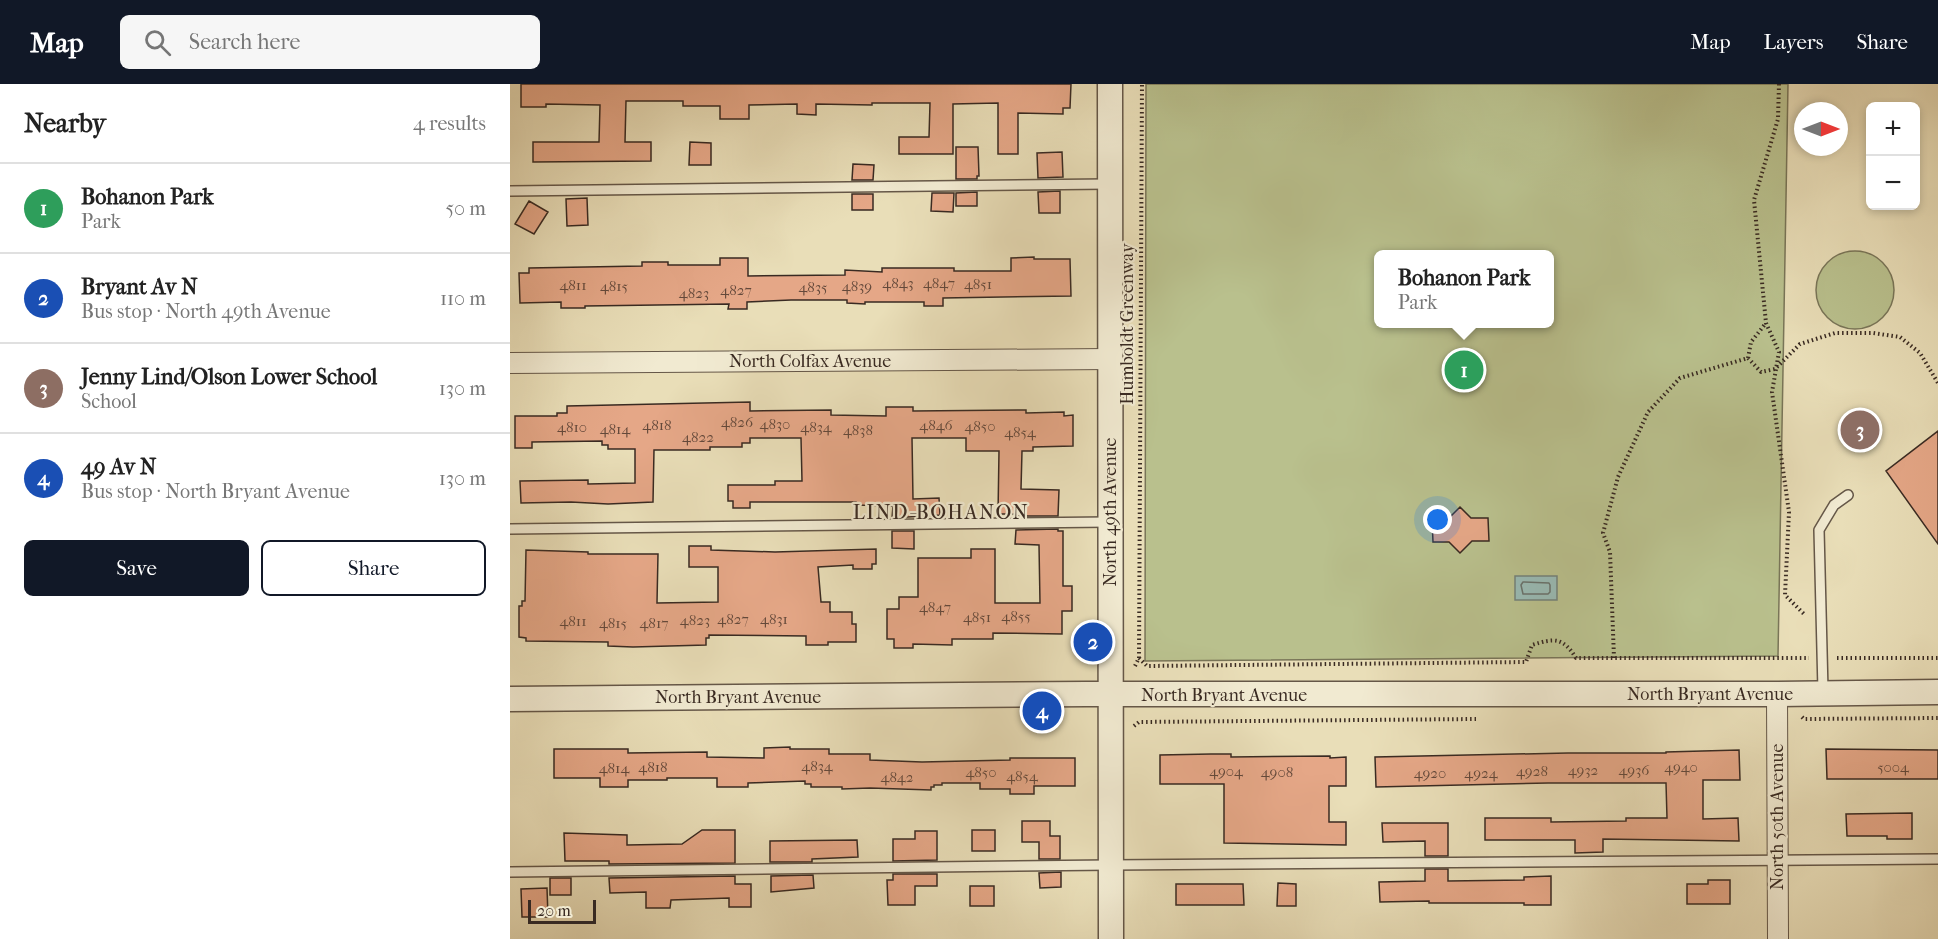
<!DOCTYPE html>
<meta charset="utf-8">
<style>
:root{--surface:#fff;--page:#f6f6f6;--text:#222;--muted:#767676;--line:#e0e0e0;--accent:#111827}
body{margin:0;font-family:"IM FELL French Canon",serif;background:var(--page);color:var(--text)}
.controls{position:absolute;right:18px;top:18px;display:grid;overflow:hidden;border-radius:9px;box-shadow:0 3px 9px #0003}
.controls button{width:54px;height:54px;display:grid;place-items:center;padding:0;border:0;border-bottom:2px solid var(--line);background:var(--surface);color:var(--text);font:30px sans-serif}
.compass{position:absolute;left:1284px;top:18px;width:54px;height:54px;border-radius:50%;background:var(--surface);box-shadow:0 3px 9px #0003;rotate:90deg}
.scale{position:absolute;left:18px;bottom:15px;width:68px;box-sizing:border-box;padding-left:6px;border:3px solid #392a22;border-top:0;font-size:16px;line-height:21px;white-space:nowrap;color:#392a22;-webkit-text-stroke:4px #f1ead1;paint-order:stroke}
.you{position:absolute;left:928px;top:436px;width:21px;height:21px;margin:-15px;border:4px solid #fff;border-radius:50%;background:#1a73e8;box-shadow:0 0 0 9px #1a73e833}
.badge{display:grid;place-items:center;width:39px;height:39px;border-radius:50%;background:var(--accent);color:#fff;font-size:20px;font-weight:700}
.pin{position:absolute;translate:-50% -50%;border:3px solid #fff;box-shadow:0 2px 6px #0006}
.popup{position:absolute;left:864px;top:166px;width:180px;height:78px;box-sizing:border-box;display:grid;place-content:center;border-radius:9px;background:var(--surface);filter:drop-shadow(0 2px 4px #0005);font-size:20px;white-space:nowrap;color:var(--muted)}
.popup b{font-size:22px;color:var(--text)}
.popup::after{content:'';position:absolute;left:50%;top:100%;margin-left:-12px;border:12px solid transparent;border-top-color:var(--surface)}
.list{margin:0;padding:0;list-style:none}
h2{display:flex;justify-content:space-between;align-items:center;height:78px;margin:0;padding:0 24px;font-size:26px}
h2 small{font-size:20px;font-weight:400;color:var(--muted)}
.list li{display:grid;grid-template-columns:39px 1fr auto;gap:18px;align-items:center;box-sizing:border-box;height:90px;padding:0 24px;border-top:2px solid var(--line)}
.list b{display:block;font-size:22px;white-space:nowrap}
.list p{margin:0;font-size:20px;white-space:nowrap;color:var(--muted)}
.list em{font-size:20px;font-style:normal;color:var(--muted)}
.actions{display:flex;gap:12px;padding:18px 24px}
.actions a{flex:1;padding:14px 0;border:2px solid var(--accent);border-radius:9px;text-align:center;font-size:21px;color:var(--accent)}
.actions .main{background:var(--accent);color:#fff}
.icon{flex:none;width:33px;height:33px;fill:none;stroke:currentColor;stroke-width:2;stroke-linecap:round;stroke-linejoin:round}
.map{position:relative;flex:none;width:1428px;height:855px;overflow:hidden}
header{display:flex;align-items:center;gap:36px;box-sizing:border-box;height:84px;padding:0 30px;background:var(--accent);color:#fff}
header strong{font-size:28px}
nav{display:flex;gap:33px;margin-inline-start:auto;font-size:21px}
.search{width:420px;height:54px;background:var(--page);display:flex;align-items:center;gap:15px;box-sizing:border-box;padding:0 21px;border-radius:9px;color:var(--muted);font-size:22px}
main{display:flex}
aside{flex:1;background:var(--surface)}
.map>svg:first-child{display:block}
.green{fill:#b9c08d;stroke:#797558;stroke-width:1.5;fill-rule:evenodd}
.water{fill:#99bbb5;stroke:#73817a;stroke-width:1.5}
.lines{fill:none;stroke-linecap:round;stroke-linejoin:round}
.shore{stroke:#69726c;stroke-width:1.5}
.building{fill:#e5a787;stroke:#392a22;stroke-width:1.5}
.service-casing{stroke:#655748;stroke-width:12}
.minor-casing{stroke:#655748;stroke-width:22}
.tertiary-casing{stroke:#655748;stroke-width:27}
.path{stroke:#392a22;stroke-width:4;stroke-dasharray:1.5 3;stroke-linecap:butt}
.service{stroke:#f1ead1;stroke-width:9}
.minor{stroke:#f1ead1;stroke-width:20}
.tertiary{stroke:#f1ead1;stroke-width:24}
.labels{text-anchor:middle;stroke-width:4.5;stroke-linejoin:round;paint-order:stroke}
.number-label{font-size:15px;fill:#64493b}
.street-label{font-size:18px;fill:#392a22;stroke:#f1ead1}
.neighbourhood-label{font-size:20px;letter-spacing:1.5px;fill:#392a22;stroke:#f1ead1}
</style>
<header>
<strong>Map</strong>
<div class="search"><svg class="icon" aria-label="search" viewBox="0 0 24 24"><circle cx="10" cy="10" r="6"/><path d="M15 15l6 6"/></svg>Search here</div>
<nav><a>Map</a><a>Layers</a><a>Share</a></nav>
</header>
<main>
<aside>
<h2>Nearby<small>4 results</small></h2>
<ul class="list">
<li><span class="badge" style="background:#2e9e5b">1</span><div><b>Bohanon Park</b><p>Park</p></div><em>50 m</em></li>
<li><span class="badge" style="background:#1a4fb4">2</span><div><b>Bryant Av N</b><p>Bus stop · North 49th Avenue</p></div><em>110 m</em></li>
<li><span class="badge" style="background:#8d6e63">3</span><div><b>Jenny Lind/Olson Lower School</b><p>School</p></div><em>130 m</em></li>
<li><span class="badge" style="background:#1a4fb4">4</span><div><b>49 Av N</b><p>Bus stop · North Bryant Avenue</p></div><em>130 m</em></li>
</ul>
<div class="actions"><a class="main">Save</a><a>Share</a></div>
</aside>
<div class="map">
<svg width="1428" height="855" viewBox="0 0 1428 855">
<rect width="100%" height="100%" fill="#e9deb8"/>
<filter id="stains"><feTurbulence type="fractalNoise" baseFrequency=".00333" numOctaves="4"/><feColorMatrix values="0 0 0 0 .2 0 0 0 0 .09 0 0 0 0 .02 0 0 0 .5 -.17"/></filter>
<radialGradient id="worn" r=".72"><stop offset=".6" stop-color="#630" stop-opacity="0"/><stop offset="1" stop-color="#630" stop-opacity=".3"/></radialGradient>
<path class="green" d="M636,0H1278L1268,572L635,577ZM868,170H1040V240H868Z
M1306 206a39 39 0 1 1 78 0a39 39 0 1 1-78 0Z"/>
<path class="water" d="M1005,492H1047V516H1005Z"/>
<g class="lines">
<path class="shore" d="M1013,498L1039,499L1040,501V508L1038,510H1013L1011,501Z"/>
</g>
<path class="building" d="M11,0H561L560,24H553V30L508,29V70H488V19L443,20V70H389V53H419L420,19H362V21L306,20V31L287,30V20L239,21V35H210V22H173V17H116L115,58H141V77L23,78V58H89L90,21L36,20V23H11Z
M180,58L201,59V81H179Z
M446,63H468L469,92H467V95H446Z
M552,68L553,93L528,94L527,69Z
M343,80L364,81L363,96H342Z
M550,107V129H529L528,108Z
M467,108V122H446V109Z
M422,109H444L443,128L421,127Z
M342,110H363V126H342Z
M77,114L78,141L57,142L56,115Z
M19,117L38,128L24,150L5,140Z
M524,173V175H560L561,212L433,214V222H414V218H355V220L337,219V216H281L237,218V225H218L219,220L75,222V224H51V218L10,219L9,189H19V184L132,182V178H158V181H210V174H238V192L335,191V186L372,188V184H444V187H501V174Z
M240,318V327L321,326V331L376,332V323H403V327L516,326V329L554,328V332L563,331V362L523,363V367H512L511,405L549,406L548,432H506V430H488L489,367H456V354H402L403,415L429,414L430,431L382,434L383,422L346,421V418H240V424H223V417H218V401H265V397H292L291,354H240V359H232V363H200V366H144L143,418L98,420L61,418L11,419L10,397L78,396V400L125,399V365H98V361H92V357L22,358V364H5V332H47V329H57V322Z
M1428,347V460L1376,387Z
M950,423L961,434H978L979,457H962L950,469L939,458H923L922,435L939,434Z
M548,445V447H553V502H562V527H552V550L483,549V555H442V561L403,560V564H384V555H377V525H389V513H408V474H461V465H485V519H530L529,461L505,460L506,446Z
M382,447H404V465L382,464Z
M179,462H201V466L265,468L366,465V480H362V485H343V481L308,483L311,518H320V528H342V540H346V558H318V561H296V552L199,551V554H196V561L123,563L98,562V558L16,557V554L9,553V522H12V517H15L16,466L78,468V470H148L147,519L208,518V483H179Z
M280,663V665H319V670H360V676L412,678L500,676V674H565V702H524V710H500V705H470V699H432V701H424V703H421V706L360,704L332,705V703H301V700H295V697L238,699V703H207V694H157V696H118V703H90V694H44V665H118V669L197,668V673L254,674V664Z
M1316,665L1428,666V695H1317Z
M1229,666L1230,696H1193V735L1228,734L1229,757L1093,755V768L1065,769V756H975V734H1041V738L1116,737V734H1157L1156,699H1038L866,703L865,673L1058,669H1156V668Z
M701,670H721V673L820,672V674L836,673V702H819V738H836V761L714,759V700H650V671Z
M1402,729V755H1377V752H1337L1336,730Z
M512,737H540V752H550V775H529V758H512Z
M872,739H938V772H915V757L873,758Z
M192,746H225V779L99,780V777H55L54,749L117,751V761L172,760Z
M462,746H485V767H462Z
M405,747H427V776L383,777V755H405Z
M347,756L348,773L302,775V778H260V757Z
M915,785H938V797L1014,796V793L1041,792V821H1014V819H919V817L870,818L869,798L915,797Z
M551,788V803L530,804L529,789Z
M383,790H427V802H405V821H378L377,796H383Z
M303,791L304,804L261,808V792Z
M225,792V800H241V823H219V814L161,816L160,824H136V808L100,809L99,794Z
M40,794H61V811H40Z
M1198,796H1220V820H1177V800H1198Z
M768,799L786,800V822H767Z
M666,800H733L734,821H666Z
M460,802H484V822H460Z
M37,804L38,833H12L11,805Z"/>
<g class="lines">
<g class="service-casing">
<path id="service" d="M0,107L598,100
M0,445L599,438
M1313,607L1309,446L1324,421L1338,411
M0,788L601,781L1428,775"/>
</g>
<g class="minor-casing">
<path id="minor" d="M0,279L600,275
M1267,610L1268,855"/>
</g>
<g class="tertiary-casing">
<path id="tertiary" d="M600,0L601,855
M0,615L576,610H1267L1428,608"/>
</g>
<path class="path" d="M1269,0L1268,35L1244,116L1256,239L1269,268L1262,308L1279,428L1275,511L1295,531
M1238,274L1241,258L1256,239
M629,574L637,582L1016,578L1022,561C1044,554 1053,553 1066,574H1299
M1104,574L1100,468L1093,449L1108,393L1138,328L1170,294L1238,274L1251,288L1265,285L1290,260L1325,249H1363L1390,253L1410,269L1428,299
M1327,574H1428
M625,582L629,574L632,0
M1292,633L1294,635L1428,634
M624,642L629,638L966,635"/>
<use href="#service" class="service"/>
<use href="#minor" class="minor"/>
<use href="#tertiary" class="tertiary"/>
</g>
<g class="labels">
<g class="number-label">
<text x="388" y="204">4843</text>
<text x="429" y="204">4847</text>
<text x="468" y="205">4851</text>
<text x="63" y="206">4811</text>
<text x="104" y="207">4815</text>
<text x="347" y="207">4839</text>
<text x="303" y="208">4835</text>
<text x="226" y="211">4827</text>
<text x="184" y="214">4823</text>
<text x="227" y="343">4826</text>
<text x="265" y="345">4830</text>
<text x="147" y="346">4818</text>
<text x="426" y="346">4846</text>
<text x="470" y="347">4850</text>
<text x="62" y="348">4810</text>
<text x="306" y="348">4834</text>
<text x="105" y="350">4814</text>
<text x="348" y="351">4838</text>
<text x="510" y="353">4854</text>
<text x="188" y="358">4822</text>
<text x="425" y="528">4847</text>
<text x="506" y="537">4855</text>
<text x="467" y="538">4851</text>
<text x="223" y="540">4827</text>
<text x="264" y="540">4831</text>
<text x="185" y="541">4823</text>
<text x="63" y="542">4811</text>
<text x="103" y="544">4815</text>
<text x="144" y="544">4817</text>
<text x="307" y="687">4834</text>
<text x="143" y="688">4818</text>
<text x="1171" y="688">4940</text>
<text x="1383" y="688">5004</text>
<text x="104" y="689">4814</text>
<text x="1073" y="691">4932</text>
<text x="1124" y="691">4936</text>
<text x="716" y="692">4904</text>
<text x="1022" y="692">4928</text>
<text x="471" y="693">4850</text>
<text x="767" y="693">4908</text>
<text x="920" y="694">4920</text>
<text x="971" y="694">4924</text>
<text x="512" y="697">4854</text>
<text x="387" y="698">4842</text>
</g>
<g class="street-label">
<text transform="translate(617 240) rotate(-90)" y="6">Humboldt Greenway</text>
<text x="300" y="283">North Colfax Avenue</text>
<text transform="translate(600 428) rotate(-90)" y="6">North 49th Avenue</text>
<text x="1200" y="616">North Bryant Avenue</text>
<text x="714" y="617">North Bryant Avenue</text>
<text x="228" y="619">North Bryant Avenue</text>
<text transform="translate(1267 733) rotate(-90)" y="6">North 50th Avenue</text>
</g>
<g class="neighbourhood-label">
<text x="431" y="435">LIND-BOHANON</text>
</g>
</g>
<rect width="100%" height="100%" filter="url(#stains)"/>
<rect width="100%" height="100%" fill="url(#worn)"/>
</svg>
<div class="controls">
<button>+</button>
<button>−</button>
</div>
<svg class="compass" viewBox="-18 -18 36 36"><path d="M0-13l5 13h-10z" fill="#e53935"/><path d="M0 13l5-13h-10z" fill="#767676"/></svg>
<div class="scale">20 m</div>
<div class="you"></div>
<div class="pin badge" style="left:954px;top:286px;background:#2e9e5b">1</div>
<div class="popup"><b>Bohanon Park</b>Park</div>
<div class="pin badge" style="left:583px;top:558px;background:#1a4fb4">2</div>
<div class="pin badge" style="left:1350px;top:346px;background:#8d6e63">3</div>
<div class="pin badge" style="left:532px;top:627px;background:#1a4fb4">4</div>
</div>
</main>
